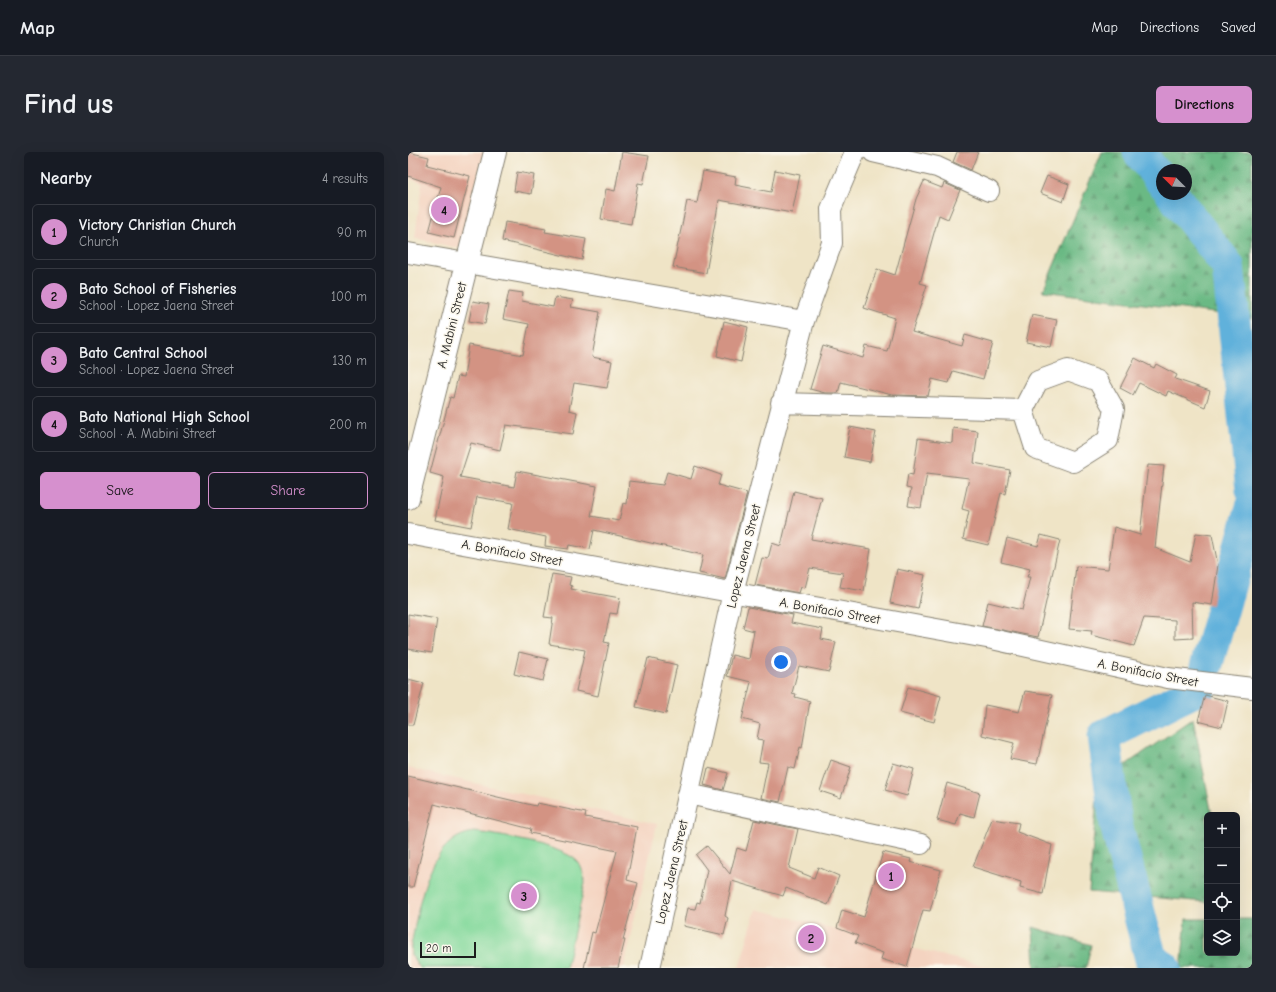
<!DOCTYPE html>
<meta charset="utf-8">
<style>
:root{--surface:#171b24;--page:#242831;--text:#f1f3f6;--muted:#9ea1a6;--line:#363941;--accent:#d690ce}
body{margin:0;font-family:"Comic Neue",sans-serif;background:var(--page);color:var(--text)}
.controls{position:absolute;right:12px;bottom:12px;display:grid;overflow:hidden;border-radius:6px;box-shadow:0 4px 16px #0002}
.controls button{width:36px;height:36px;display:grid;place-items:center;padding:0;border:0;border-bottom:1px solid var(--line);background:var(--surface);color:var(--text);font:20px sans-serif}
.compass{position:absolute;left:748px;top:12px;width:36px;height:36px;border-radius:50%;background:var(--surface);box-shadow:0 4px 16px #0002;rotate:294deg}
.scale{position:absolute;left:12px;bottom:10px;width:56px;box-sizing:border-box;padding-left:4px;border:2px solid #1c1c1c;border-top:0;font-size:11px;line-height:14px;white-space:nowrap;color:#1c1c1c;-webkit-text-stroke:3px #fbf7ec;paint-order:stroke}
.you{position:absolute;left:373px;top:510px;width:14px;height:14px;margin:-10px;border:3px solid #fff;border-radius:50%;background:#1a73e8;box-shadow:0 0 0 6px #1a73e833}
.badge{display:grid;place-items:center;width:26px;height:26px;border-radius:50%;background:var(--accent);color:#111;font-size:13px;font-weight:700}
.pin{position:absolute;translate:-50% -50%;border:2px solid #fff;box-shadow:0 1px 4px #0006}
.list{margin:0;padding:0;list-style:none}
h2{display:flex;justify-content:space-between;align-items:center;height:52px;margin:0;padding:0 16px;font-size:17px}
h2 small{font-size:13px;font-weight:400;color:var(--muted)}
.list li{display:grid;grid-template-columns:26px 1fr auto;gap:12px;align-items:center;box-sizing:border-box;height:56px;margin:0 8px 8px;padding:0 8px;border:1px solid var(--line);border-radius:6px}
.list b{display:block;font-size:15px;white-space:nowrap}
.list p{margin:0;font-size:13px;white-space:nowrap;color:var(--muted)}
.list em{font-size:13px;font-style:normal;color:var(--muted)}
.actions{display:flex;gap:8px;padding:12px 16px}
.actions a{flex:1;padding:9px 0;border:1px solid var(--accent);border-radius:6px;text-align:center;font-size:14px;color:var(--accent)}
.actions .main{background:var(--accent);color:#111}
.icon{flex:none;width:22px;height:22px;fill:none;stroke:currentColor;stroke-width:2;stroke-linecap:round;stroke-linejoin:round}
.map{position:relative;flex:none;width:844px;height:816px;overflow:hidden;border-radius:6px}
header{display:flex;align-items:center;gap:24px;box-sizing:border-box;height:56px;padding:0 20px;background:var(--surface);border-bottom:1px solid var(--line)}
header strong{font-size:19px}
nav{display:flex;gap:22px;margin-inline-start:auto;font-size:14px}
.intro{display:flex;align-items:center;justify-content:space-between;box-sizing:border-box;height:96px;padding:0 24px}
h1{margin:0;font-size:28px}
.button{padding:10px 18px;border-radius:6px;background:var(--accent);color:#111;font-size:14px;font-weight:700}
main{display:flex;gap:24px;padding:0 24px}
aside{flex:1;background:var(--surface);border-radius:6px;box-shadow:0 4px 16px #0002}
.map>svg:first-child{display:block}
.built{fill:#f4d3c0}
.forest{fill:url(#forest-firs);stroke:#446a50;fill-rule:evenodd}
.pitch{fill:#84d99c;stroke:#507a5c}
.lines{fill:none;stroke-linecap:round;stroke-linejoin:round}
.river{stroke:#60b1db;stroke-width:33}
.building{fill:#d39383}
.street-casing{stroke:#868071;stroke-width:22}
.secondary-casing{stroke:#868071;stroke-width:24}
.street{stroke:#fff;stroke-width:20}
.secondary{stroke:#fff;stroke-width:22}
.labels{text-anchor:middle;stroke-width:3;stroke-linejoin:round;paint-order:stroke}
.street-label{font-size:13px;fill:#1c1c1c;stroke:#fbf7ec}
</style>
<header>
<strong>Map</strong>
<nav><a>Map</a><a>Directions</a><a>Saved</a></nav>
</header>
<div class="intro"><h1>Find us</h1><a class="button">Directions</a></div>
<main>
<aside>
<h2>Nearby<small>4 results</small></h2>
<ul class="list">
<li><span class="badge">1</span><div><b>Victory Christian Church</b><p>Church</p></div><em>90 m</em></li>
<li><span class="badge">2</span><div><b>Bato School of Fisheries</b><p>School · Lopez Jaena Street</p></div><em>100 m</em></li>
<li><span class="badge">3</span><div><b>Bato Central School</b><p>School · Lopez Jaena Street</p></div><em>130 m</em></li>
<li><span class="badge">4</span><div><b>Bato National High School</b><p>School · A. Mabini Street</p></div><em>200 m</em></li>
</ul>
<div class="actions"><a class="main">Save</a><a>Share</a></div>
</aside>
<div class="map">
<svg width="844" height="816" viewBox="0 0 844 816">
<defs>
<pattern id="forest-firs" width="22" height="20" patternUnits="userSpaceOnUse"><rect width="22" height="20" fill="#6bb984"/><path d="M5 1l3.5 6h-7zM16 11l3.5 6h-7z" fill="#5c9e71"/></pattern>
</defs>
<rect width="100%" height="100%" fill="#fbf7ec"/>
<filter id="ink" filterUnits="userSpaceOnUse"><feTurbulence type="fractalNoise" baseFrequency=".025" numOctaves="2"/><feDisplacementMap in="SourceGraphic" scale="8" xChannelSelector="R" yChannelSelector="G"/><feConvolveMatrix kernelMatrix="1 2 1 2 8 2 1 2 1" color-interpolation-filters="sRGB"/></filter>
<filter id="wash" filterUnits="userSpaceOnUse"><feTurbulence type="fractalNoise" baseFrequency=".012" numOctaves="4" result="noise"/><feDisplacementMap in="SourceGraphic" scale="16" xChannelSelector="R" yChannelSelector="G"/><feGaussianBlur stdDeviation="0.9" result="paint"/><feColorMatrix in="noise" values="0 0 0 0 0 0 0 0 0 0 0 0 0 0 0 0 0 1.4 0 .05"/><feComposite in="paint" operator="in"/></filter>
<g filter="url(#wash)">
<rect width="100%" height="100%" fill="#efe4c6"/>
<path class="built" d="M0,0H76L54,97L7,86L14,31L0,26Z
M0,616L249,672L216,816H0Z
M348,757L584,816H331Z"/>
<path class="forest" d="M694,0H844V166L635,139ZM754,18H778V42H754Z
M785,566L804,663H799V750L681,740L690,632Z
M778,767H799V801H829V767H844V816H773Z
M625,775L683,793L678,816H627Z"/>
<path class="pitch" d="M66,680C87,682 155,694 169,709C174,714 176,724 177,731L158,816H12L3,803V794C11,755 19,686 66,680Z"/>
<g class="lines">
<path class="river" d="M731,0L754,30
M764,42L820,114L844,338
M798,515L844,355
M757,816L743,807L708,672L696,584L792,536"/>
</g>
<g id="blocks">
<path class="building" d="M0,0L21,5L19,13L62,24L46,86L21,80L33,35L0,24Z
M214,0L241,4L235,32L230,31L223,72L193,67L198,37L207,39Z
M549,0H570L563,18L545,10Z
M367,18L392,23L384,61L311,48L298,121L265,115L279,49L289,51L295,19L328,25L327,33L363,40Z
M109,20L126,23L123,42L106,39Z
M639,24L661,32L655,50L632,41Z
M516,29L534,36L536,31L552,38L540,67L531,63L512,131L519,133L504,180L554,194L557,183L585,191L575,227L545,219L541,231L524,227L520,244L484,243L433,230L430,241H417L402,237L415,194L455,206L458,194L479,199L487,166L456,156L469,117L487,123L508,47Z
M97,70L138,77L137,80L178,87L174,108L94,89Z
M101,139L115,141L114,149L145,155L147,145L165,148L163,155L192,160L184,205L204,209L199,236L166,231L161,258L169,260L165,282L98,273L92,298L63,291L52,325L106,335L109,319L189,334L183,364L211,369L215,351L219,352L221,329L255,333L259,320L283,327L287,314L313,323L310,333L339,341L317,427L291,421L295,403L186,378L182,397L161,393L160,397L137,394L138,385L100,377L105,351L69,345L63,375L27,368L36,325L22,321L42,245L45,246L50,224L56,225L61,193L115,203L121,172L95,167Z
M65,149L81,152L77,172L61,169Z
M624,163L649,168L643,195L618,190Z
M316,169L340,175L333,210L309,204Z
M727,206L746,216L748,212L769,223L767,227L802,239L797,255L760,239L758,244L731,231L725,243L712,236Z
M442,275L468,280L462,310L436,305Z
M545,276L570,279L566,311L602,318L597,342L593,341L580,393L555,387L561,359L554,357L561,326L519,321L513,356L500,354L503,337L498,336L500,322L505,323L510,286L544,291Z
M740,313L756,314L747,396L782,410L788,381L804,383L810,413L804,453L784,450L785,486L767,487V468L736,466L726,494L683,483L684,479L661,477L668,414L700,417L706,375L732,383Z
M386,339L414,346L403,387L463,397L456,439L432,435L435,421L402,416L397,436L393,435L391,441L347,433L354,406L360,407L364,391L373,394Z
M633,383L652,388L630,485L574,474L580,450L614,458L622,425H619L622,417L593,410L599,386L630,394Z
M489,417L517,423L510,457L482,451Z
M144,422L163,425L161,433L164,434L163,437L212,446L209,462L202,461L196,490L201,491L190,544L168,539L177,498L141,492L145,466L136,465Z
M340,455L385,463L383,471L415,477L413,487L428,490L421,520L391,514L384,541L388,542L387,545L402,549L394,596L392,595L387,617L380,615L372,650L353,646L360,611L351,610L355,588L349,587L352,572L334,567L343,530L319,524L324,503L341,507L346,479L335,476Z
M0,462L29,467L24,501L0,497Z
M111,500L140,507L135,529L106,522Z
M240,506L269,513L258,562L228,555Z
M0,527L16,531L5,573H0Z
M500,535L533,544L526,570L492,561Z
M617,539L644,543L629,612L602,607L606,591L574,583L577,553L611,560Z
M797,543L820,549L814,575L790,569Z
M423,608L443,615L433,646L412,639Z
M485,611L506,617L499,644L477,638Z
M300,616L320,621L315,638L296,633Z
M0,624L128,654L129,651L178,661L177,665L229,675L219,728L230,731L215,788H217L210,816H176L184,780L187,781L209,699L122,681L123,677L26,652L5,735H0Z
M539,631L572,641L566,665L552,661L548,673L529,668Z
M584,667L611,671L609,680L644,693L635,742L612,736L613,730L565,715Z
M346,668L390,677L381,716L406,726L410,715L431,724L420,753L378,736L375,744L324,729L317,764L320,766L316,783L276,774L280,756L287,757L289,750L292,751L299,718L288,703L299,694L322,722L329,696L338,699Z
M475,700L503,707L502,710L533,718L522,759L515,758L499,815L473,807L475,801L447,791L450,784L429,776L434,758L456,765Z"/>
</g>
</g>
<g filter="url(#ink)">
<use href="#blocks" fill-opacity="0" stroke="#868071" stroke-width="1"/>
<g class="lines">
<g class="street-casing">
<path id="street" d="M465,0L529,15L581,39
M0,101L396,169
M660,218L690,229L706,257L700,288L665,310L627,296L615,258L630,229Z
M373,251L615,258
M0,382L584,487L760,526L844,536
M280,642L513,692
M242,816L325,440L396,169L424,91L423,57L447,0"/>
</g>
<g class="secondary-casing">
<path id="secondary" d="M0,346L87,0"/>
</g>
<use href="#street" class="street"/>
<use href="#secondary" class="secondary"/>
</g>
</g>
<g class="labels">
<g class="street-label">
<text transform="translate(43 173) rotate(-76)" y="5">A. Mabini Street</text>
<text transform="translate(104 400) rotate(10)" y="5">A. Bonifacio Street</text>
<text transform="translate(335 404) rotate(-76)" y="5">Lopez Jaena Street</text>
<text transform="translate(422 458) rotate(10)" y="5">A. Bonifacio Street</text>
<text transform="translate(740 520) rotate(11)" y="5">A. Bonifacio Street</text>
<text transform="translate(263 720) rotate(-77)" y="5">Lopez Jaena Street</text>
</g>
</g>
</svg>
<div class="controls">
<button>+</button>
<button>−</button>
<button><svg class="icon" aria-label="locate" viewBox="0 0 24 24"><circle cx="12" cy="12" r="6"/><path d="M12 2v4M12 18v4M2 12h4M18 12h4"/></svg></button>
<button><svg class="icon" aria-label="layers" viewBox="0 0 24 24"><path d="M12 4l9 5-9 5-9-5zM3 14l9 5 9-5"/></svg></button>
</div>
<svg class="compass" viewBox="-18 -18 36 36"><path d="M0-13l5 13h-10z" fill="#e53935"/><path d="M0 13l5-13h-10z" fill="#9ea1a6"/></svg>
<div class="scale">20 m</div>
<div class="you"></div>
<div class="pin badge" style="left:483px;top:724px">1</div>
<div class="pin badge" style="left:403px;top:786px">2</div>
<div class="pin badge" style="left:116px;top:744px">3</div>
<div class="pin badge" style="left:36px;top:58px">4</div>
</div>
</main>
